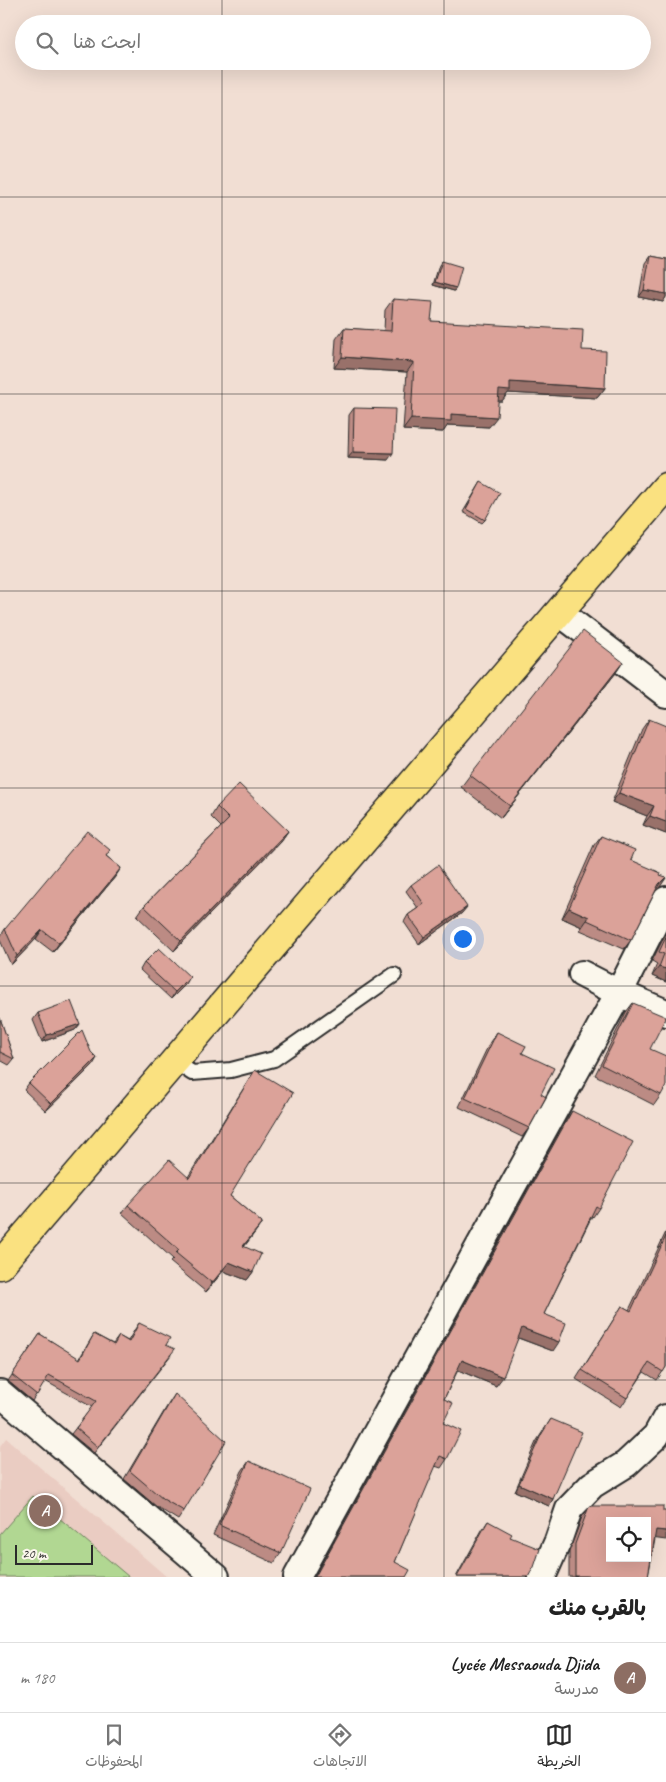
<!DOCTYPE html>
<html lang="ar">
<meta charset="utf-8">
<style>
:root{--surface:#fff;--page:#f2f2f2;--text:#222;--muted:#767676;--line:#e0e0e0;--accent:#2b2b2b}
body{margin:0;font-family:Caveat,"Playpen Sans Arabic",sans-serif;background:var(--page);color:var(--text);direction:rtl}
.controls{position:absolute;right:15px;bottom:15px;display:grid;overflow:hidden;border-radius:0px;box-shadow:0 5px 20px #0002}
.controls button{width:45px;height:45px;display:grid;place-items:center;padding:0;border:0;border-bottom:1px solid var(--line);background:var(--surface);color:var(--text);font:25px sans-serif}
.scale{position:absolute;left:15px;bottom:12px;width:78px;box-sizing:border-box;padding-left:5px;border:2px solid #2b2b2b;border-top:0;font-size:14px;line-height:18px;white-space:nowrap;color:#2b2b2b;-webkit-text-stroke:4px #fbf7ec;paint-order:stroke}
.you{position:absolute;left:462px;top:938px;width:18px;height:18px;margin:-12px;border:4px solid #fff;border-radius:50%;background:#1a73e8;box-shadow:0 0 0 8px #1a73e833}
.badge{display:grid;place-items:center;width:32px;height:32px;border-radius:50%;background:var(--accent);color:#fff;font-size:16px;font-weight:700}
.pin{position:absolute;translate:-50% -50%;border:2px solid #fff;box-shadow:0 1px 5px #0006}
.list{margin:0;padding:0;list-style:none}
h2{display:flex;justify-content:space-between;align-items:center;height:65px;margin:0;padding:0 20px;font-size:21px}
h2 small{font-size:16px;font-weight:400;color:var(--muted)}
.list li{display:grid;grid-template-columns:32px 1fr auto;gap:15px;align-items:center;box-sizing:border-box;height:70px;padding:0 20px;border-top:1px solid var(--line)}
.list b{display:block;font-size:19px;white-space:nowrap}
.list p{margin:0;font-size:16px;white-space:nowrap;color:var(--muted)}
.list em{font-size:16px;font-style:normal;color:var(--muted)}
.icon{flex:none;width:28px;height:28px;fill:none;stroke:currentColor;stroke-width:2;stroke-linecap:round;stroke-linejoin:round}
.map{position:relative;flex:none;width:666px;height:1577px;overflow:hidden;direction:ltr}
.search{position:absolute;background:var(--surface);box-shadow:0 5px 20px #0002;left:15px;right:15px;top:15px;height:55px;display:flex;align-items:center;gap:12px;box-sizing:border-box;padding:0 18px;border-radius:28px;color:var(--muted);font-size:19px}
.sheet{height:135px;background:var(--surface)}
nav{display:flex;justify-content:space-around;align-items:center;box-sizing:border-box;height:70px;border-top:1px solid var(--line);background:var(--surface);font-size:14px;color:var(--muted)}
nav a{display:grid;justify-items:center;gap:2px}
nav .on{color:var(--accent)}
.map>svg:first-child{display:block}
.built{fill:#eaccc2}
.green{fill:#b1d792;stroke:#6e815e}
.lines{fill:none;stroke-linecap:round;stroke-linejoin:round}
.lane-casing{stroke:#2b2b2b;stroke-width:18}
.street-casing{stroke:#2b2b2b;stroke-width:30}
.primary-casing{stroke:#2b2b2b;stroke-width:31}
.lane{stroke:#fbf7ec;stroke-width:14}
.street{stroke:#fbf7ec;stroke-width:26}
.primary{stroke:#fae180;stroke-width:28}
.wall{fill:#bc8b84;stroke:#2b2b2b}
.shaded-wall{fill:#99716b;stroke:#2b2b2b}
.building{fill:#dba299;stroke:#2b2b2b;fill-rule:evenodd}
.grid{fill:none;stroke:#2b2b2b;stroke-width:1;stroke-opacity:0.55}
</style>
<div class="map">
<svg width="666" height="1577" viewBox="0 0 666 1577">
<rect width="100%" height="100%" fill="#f1ded3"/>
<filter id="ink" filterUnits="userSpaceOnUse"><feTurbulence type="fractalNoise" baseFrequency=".02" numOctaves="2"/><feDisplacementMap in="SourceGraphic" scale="10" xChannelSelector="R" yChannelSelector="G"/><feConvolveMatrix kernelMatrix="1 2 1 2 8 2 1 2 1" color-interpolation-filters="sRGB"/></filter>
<g filter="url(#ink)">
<path class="built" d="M6,1438L167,1577H0V1446Z"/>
<path class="green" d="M33,1496L129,1577H0V1534Z"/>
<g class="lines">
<g class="lane-casing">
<path id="lane" d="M174,1061L192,1073L231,1070L274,1059L394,975"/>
</g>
<g class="street-casing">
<path id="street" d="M559,612L666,694
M582,974L619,993L666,1013
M0,1393L216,1577
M297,1577L619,993L666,900
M542,1577L558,1541L569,1509L592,1485L626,1464L656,1436L666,1418"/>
</g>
<g class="primary-casing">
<path id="primary" d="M0,1265L666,487"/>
</g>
<use href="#lane" class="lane"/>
<use href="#street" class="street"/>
<use href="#primary" class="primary"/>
</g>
<path class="wall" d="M650,256L666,259V297L663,302L639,297L645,263Z
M442,261L456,288L454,291L433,285L439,265Z
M393,299L431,321L582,350L605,388L597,398L508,393L502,401H498L489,427L448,425L443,432L403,430L407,372L334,368L336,339L344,328L384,331L385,310Z
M354,408L388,460L348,458L349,415Z
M481,482L485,520L482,523L463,512Z
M623,662L615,674L501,818L461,787L470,775Z
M649,719L666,834L643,825L647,816L612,802L642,729Z
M217,807L288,831L281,841L174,951L137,916L144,906L221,827L211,817Z
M601,836L631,860L660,875V887L656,890L631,940L624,949L580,930L582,927L562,918L594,845Z
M110,850L106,856L121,868L115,877L53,952L36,939L11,965L0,940V937L5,929Z
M411,885L462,913L419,944L404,922L408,915L418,908L406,891Z
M666,933V982L652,976L657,964L652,961Z
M144,963L186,984L171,999L140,970Z
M633,1003L661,1095L654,1105L595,1075L626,1012Z
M38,1013L80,1024L75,1030L42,1042L33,1020Z
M0,1018L14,1059L9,1065L0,1060Z
M497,1032L522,1053L529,1128L522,1137L459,1107L490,1042Z
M93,1065L46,1111L24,1090L29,1083Z
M255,1070L230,1196L262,1223L244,1247L253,1272L247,1280L223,1271L206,1292L170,1262L173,1259L122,1213L128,1205L188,1177Z
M572,1111L599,1208L593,1217L592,1216L544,1314L553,1351L518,1338L496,1386L458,1370L444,1399L443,1423L447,1459L441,1468L435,1466L395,1562L406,1577H314L566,1120Z
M666,1232V1367L657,1380L644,1372L621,1407L576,1379L622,1306L629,1310Z
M139,1323L166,1345L171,1355L94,1453L71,1434L92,1407L45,1381L32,1401L8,1381L40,1334L79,1359L94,1334L113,1344L119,1336L128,1341L135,1329Z
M175,1394L184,1511L178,1520L157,1507L124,1479L169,1403Z
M551,1419L553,1499L549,1506L515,1491L536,1442Z
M249,1461L281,1553L274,1563L213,1535L242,1471Z
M588,1509L655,1539L648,1577H569V1552L582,1517Z
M488,1521L510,1537L528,1577H456L482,1530Z"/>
<path class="shaded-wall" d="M435,282L456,288L454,291L433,285Z
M644,290L666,294V297L663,302L639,297Z
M342,357L414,362L407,372L334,368Z
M510,382L605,388L597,398L508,393L502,401H491L499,390Z
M451,414L497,417L489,427L448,425L443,432L403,430L411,419Z
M353,452L393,453L388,460L348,458Z
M623,662L615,674L501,818L510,806Z
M619,793L654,806L647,816L612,802Z
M650,816L666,822V834L643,825Z
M288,831L281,841L174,951L181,941Z
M121,868L115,877L53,952L59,943Z
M666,878L660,887L653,893L659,884Z
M467,907L462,913L419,944L424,937Z
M569,908L589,917L582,927L562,918Z
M42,930L36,939L11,965L17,956Z
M659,967L666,969V982L652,976Z
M190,977L186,984L171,999L175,992Z
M80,1024L75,1030L42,1042L47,1035Z
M97,1058L93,1065L46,1111L51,1104Z
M262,1223L256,1231L237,1255L243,1246Z
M229,1262L253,1272L247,1280L223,1271L206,1292L212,1283Z
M522,1328L559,1342L553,1351L516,1337Z
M462,1360L503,1377L496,1386L456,1369Z
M519,1484L553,1499L549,1506L515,1491Z
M656,1530L666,1531V1540L651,1538Z
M575,1576H648V1577H575Z"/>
<path class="building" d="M650,256L666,259V294L644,290Z
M442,261L462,267L456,288L435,282Z
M393,299L433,302L431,321L583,330L582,350L606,351L605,388L510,382V391L499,390L497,417L451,414V421L411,419L414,362L342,357L344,328L391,331Z
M354,408L395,409L393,453L353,452Z
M481,482L500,493L485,520L466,509Z
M583,631L623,662L510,806L470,775Z
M649,719L666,726V822L650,816L654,806L619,793Z
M239,784L288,831L181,941L144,906L229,819L217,807Z
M87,831L110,850L106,856L121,868L59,943L42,930L17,956L5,929Z
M601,836L635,850L631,860L661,873L660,875L666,877L659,884L631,940L587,920L589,917L569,908Z
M438,865L467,907L424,937L408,915L424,904L411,885Z
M666,937V969L659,967L664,954L659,952Z
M159,948L190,977L175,992L144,963Z
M71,1001L80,1024L47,1035L38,1013Z
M633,1003L666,1017L650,1049L666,1056V1086L661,1095L602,1065Z
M0,1018L14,1059L0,1052Z
M82,1030L91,1052L97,1058L51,1104L29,1083Z
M497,1032L526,1046L522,1053L554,1068L541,1094L546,1097L529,1128L465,1098Z
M255,1070L293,1093L230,1196L262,1223L243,1246L261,1254L253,1272L229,1262L212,1283L176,1253L179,1250L128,1205L169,1160L189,1178Z
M572,1111L633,1142L599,1208L596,1206L544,1314L566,1323L559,1342L522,1328L503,1377L462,1360L444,1399L453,1403L443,1423L461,1431L447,1459L440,1456L395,1562L410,1570L406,1577H315L316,1575Z
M666,1236V1367L663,1372L649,1363L627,1398L582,1370L622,1306L631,1311Z
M139,1323L170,1338L166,1345L175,1349L98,1447L76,1428L96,1401L49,1375L37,1395L12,1375L40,1334L80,1359L94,1334L114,1345L119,1336L129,1342Z
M175,1394L226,1441L184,1511L163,1499L130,1471Z
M551,1419L582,1432L553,1499L519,1484L541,1435Z
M249,1461L310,1489L281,1553L219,1525Z
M591,1506H663V1511H666V1531L656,1530L648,1576H575V1544L588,1509ZM610,1521H647V1558H610Z
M488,1521L512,1534L510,1537L540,1549L534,1567L528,1577H457Z"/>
</g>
<path class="grid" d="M222,0V24M444,0V24M222,61V1577M444,61V1577M0,197H666M0,394H666M0,591H666M0,788H666M0,986H666M0,1183H666M0,1380H666"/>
</svg>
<div class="controls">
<button><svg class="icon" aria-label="locate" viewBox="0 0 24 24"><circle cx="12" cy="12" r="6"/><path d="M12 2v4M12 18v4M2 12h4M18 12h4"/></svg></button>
</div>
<div class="scale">20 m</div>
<div class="you"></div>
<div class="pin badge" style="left:45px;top:1511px;background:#8d6e63">A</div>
<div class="search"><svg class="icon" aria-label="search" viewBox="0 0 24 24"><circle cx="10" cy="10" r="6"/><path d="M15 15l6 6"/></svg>ابحث هنا</div>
</div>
<section class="sheet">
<h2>بالقرب منك<small></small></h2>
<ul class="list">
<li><span class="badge" style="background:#8d6e63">A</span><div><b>Lycée Messaouda Djida</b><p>مدرسة</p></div><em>180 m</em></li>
</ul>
</section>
<nav>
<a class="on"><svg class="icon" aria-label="map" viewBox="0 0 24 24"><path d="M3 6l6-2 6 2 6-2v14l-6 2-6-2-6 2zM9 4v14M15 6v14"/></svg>الخريطة</a>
<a><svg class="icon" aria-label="directions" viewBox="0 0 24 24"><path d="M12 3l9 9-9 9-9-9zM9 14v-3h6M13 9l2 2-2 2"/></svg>الاتجاهات</a>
<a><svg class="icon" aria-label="saved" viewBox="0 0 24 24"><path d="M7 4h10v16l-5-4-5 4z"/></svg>المحفوظات</a>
</nav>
